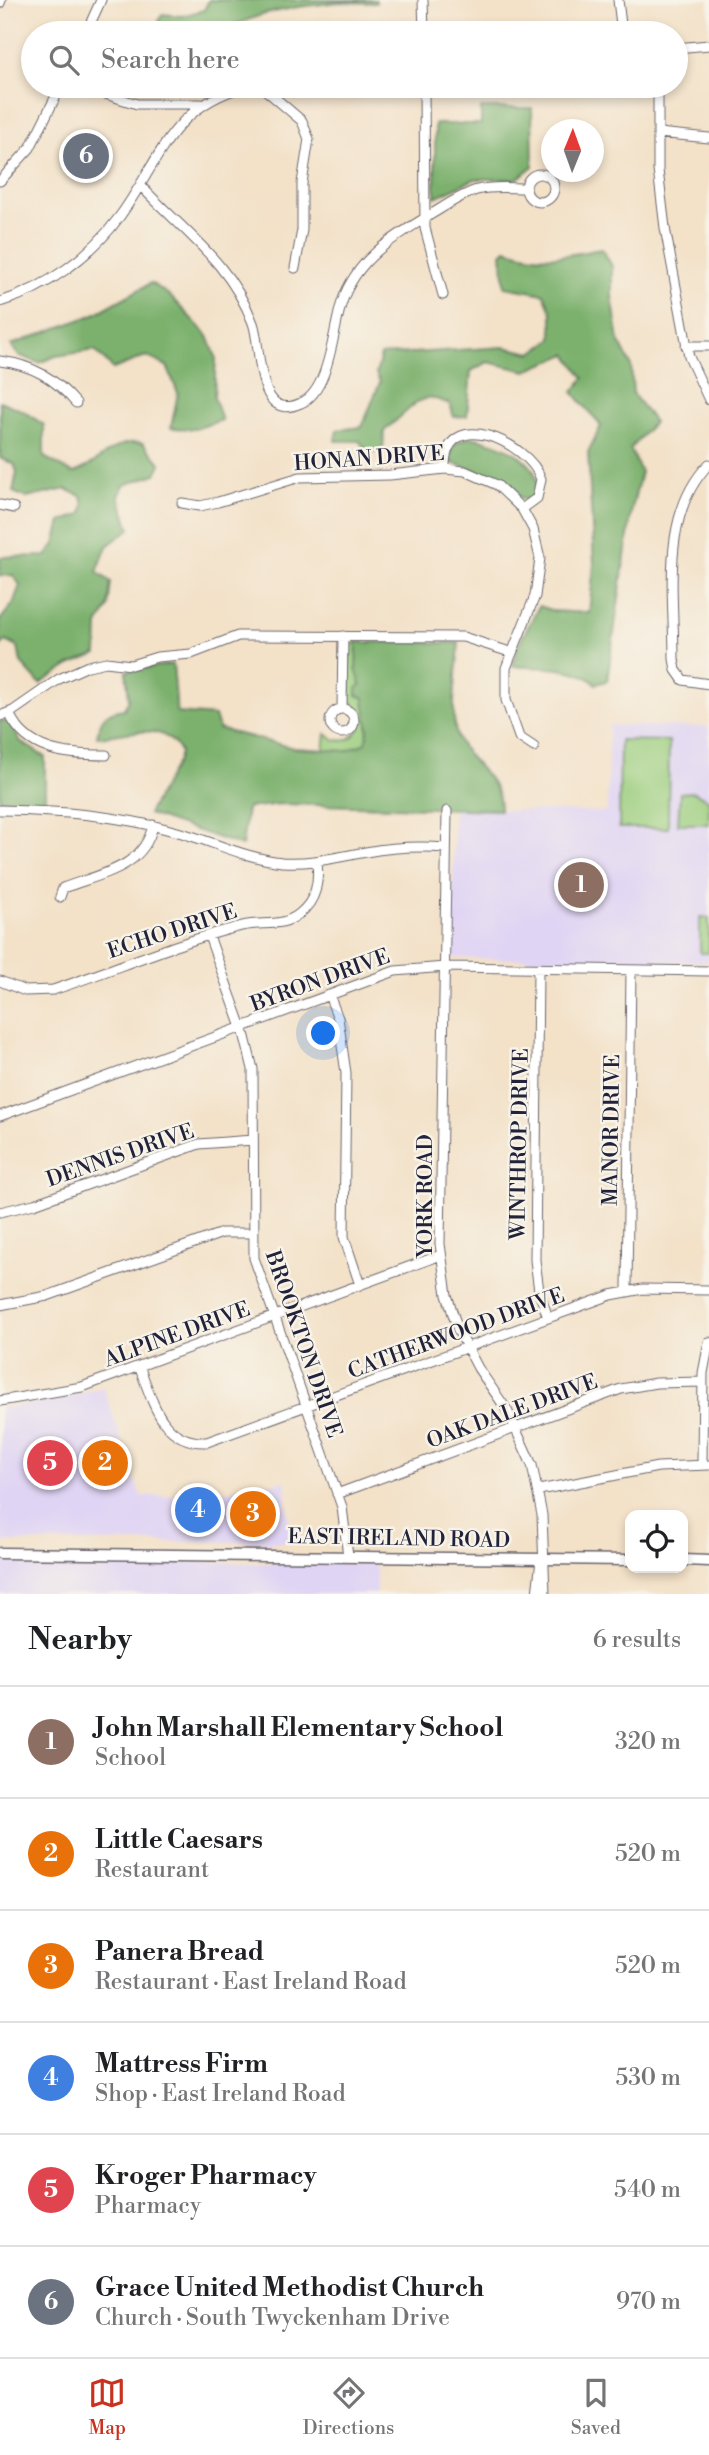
<!DOCTYPE html>
<meta charset="utf-8">
<style>
:root{--surface:#fff;--page:#f2f2f2;--text:#202124;--muted:#757577;--line:#e0e0e0;--accent:#c8321e}
body{margin:0;font-family:"Libre Bodoni",serif;background:var(--page);color:var(--text)}
.controls{position:absolute;right:21px;bottom:21px;display:grid;overflow:hidden;border-radius:14px;box-shadow:0 4px 10px #0003}
.controls button{width:63px;height:63px;display:grid;place-items:center;padding:0;border:0;border-bottom:2px solid var(--line);background:var(--surface);color:var(--text);font:35px sans-serif}
.compass{position:absolute;left:541px;top:119px;width:63px;height:63px;border-radius:50%;background:var(--surface);box-shadow:0 4px 10px #0003;rotate:1deg}
.you{position:absolute;left:324px;top:1034px;width:24px;height:24px;margin:-18px;border:5px solid #fff;border-radius:50%;background:#1a73e8;box-shadow:0 0 0 10px #1a73e833}
.badge{display:grid;place-items:center;width:46px;height:46px;border-radius:50%;background:var(--accent);color:#fff;font-size:23px;font-weight:700}
.pin{position:absolute;translate:-50% -50%;border:4px solid #fff;box-shadow:0 2px 7px #0006}
.list{margin:0;padding:0;list-style:none}
h2{display:flex;justify-content:space-between;align-items:center;height:91px;margin:0;padding:0 28px;font-size:30px}
h2 small{font-size:23px;font-weight:400;color:var(--muted)}
.list li{display:grid;grid-template-columns:46px 1fr auto;gap:21px;align-items:center;box-sizing:border-box;height:112px;padding:0 28px;border-top:2px solid var(--line)}
.list b{display:block;font-size:26px;white-space:nowrap}
.list p{margin:0;font-size:23px;white-space:nowrap;color:var(--muted)}
.list em{font-size:23px;font-style:normal;color:var(--muted)}
.icon{flex:none;width:38px;height:38px;fill:none;stroke:currentColor;stroke-width:2;stroke-linecap:round;stroke-linejoin:round}
.map{position:relative;flex:none;width:709px;height:1594px;overflow:hidden}
.search{position:absolute;background:var(--surface);box-shadow:0 4px 10px #0003;left:21px;right:21px;top:21px;height:77px;display:flex;align-items:center;gap:18px;box-sizing:border-box;padding:0 24px;border-radius:38px;color:var(--muted);font-size:26px}
.sheet{height:763px;background:var(--surface)}
nav{display:flex;justify-content:space-around;align-items:center;box-sizing:border-box;height:98px;border-top:2px solid var(--line);background:var(--surface);font-size:19px;color:var(--muted)}
nav a{display:grid;justify-items:center;gap:4px}
nav .on{color:var(--accent)}
.map>svg:first-child{display:block}
.built{fill:#e0d4f4}
.green{fill:#9bce7e;stroke:#5e785c;stroke-width:2}
.forest{fill:#7cb16d;stroke:#4f6a54;stroke-width:2}
.lines{fill:none;stroke-linecap:round;stroke-linejoin:round}
.minor-casing{stroke:#6b656c;stroke-width:11}
.major-casing{stroke:#6b656c;stroke-width:13}
.minor{stroke:#fff;stroke-width:9}
.major{stroke:#fff;stroke-width:10}
.labels{text-anchor:middle;stroke-width:5;stroke-linejoin:round;paint-order:stroke}
.street-label{font-size:21px;fill:#22223b;stroke:#f7f3e8}
</style>
<div class="map">
<svg width="709" height="1594" viewBox="0 0 709 1594">
<rect width="100%" height="100%" fill="#f7f3e8"/>
<filter id="ink" filterUnits="userSpaceOnUse"><feTurbulence type="fractalNoise" baseFrequency=".0143" numOctaves="2"/><feDisplacementMap in="SourceGraphic" scale="14" xChannelSelector="R" yChannelSelector="G"/><feConvolveMatrix kernelMatrix="1 2 1 2 8 2 1 2 1" color-interpolation-filters="sRGB"/></filter>
<filter id="wash" filterUnits="userSpaceOnUse"><feTurbulence type="fractalNoise" baseFrequency=".00686" numOctaves="4" result="noise"/><feDisplacementMap in="SourceGraphic" scale="28" xChannelSelector="R" yChannelSelector="G"/><feGaussianBlur stdDeviation="1.57" result="paint"/><feColorMatrix in="noise" values="0 0 0 0 0 0 0 0 0 0 0 0 0 0 0 0 0 1.4 0 .05"/><feComposite in="paint" operator="in"/></filter>
<g filter="url(#wash)">
<rect width="100%" height="100%" fill="#f3e1c8"/>
<path class="built" d="M609,725L709,727V962L452,958L454,809L607,812Z
M103,1387L141,1496H197L285,1481L291,1542H0V1408L60,1400Z
M0,1561L376,1564V1594H0Z"/>
<path class="green" d="M357,642C356,676 374,711 366,743L346,751L324,750L326,734C339,745 352,742 360,727L358,710L349,699V646Z
M620,740L669,741L668,828H619Z
M694,792L709,800V824H678L680,793Z
M700,917L709,918V953H700Z"/>
<path class="forest" d="M209,0H376V3L339,2L298,7L264,14L212,33H154L162,14L182,16L204,10Z
M481,108H532L533,166L517,179H475L435,197V124H481Z
M506,249C544,263 564,255 602,249L612,266V296L619,341L631,365L633,394L654,422L630,449L641,472L632,508L607,681L596,684C578,665 539,669 513,666L517,647L539,606L554,611L589,613L594,564L588,452L601,426L573,392L584,378L567,354L526,371L488,362L471,371L467,416L454,417L450,404L430,397L417,402L384,431L383,451L369,452L359,441H335L337,430L362,427L380,382L376,374L381,355L504,347L532,353L552,339V313L544,294L505,287L502,253Z
M151,283L169,295L208,336L216,357L214,397L222,420L195,429L171,428L178,393L167,366L146,356L113,369L95,350L56,356L39,363L18,355L11,345L93,315Z
M0,401L23,411L44,425V457L73,473C101,465 110,439 143,443L161,464L156,474L124,485L119,496L130,529L107,546L97,572L111,582L108,608L98,625L97,654L70,665L40,684L21,663L18,647L6,641L0,646V620L13,604L20,585L13,575L0,576V557L46,556L55,544L61,522L82,514L84,505L81,496L66,489L27,498L13,492L17,472L14,464L0,458Z
M470,437C498,441 554,463 531,500L523,499L486,474L452,463L449,460L455,443Z
M357,642L459,643C458,668 448,719 459,741C472,767 501,779 500,810L281,804L247,808L242,846L148,814L178,760L180,752C162,719 128,735 97,737C100,718 104,712 124,709L129,699L126,671L173,664L177,713L215,716L219,729L294,748L346,751L366,743C371,721 365,718 364,698L357,695V688L361,685L356,669Z
M0,721L9,722L21,742L45,757V801H0Z"/>
</g>
<g filter="url(#ink)">
<g class="lines">
<g class="minor-casing">
<path id="minor" d="M423,0L424,33
M618,0L622,33
M0,3L1,0
M86,33L101,0
M676,48L709,45
M80,86L137,104H201
M261,86L302,121L309,139L302,183V230L295,268
M424,86L425,228L443,295
M658,86V170L665,228L689,357L709,400
M658,133L709,138
M526 188a14 14 0 1 1 28 0a14 14 0 1 1-28 0Z
M0,181L30,148L61,86
M140,185C183,231 230,262 253,323C262,347 255,424 301,403C330,391 333,327 342,302C357,257 397,235 435,212C448,204 463,194 477,190C491,186 510,188 525,188
M0,302C47,288 91,256 120,216C162,158 169,108 246,86
M686,346H709
M0,361C32,365 55,378 76,403
M709,464C660,514 674,594 674,659L676,670L683,680L709,684
M445,469C443,404 529,442 541,479L537,498L522,509
M182,503L200,506L218,502L300,477L390,475L445,469L465,471L497,485L522,509L533,529L540,558L535,596L506,668V700L519,737L534,747
M0,505L14,508
M330 721a12 12 0 1 1 24 0a12 12 0 1 1-24 0Z
M342,709L343,636
M9,713C27,753 68,755 106,755
M0,716L13,711L59,679L88,666L106,662L131,665L157,657L191,654L238,636L463,637L510,652
M0,810C59,811 117,815 174,831C210,840 244,858 282,862C311,864 338,857 366,852C393,847 419,846 446,848
M447,811L440,1244L447,1295L458,1330L478,1368L507,1410L532,1465L542,1515L545,1594
M60,897L63,888C99,874 144,869 153,825
M209,936L244,1033L253,1069L254,1258L342,1507L348,1556
M538,969L535,1260L539,1291L548,1318
M0,981L25,991L53,990C116,969 177,942 242,926C263,921 281,928 299,914C317,900 319,881 317,861
M329,995L338,1018L346,1073L344,1237L360,1285
M0,1116L395,971L445,967L709,971
M0,1212L34,1204L199,1144L253,1140
M627,1290L631,970
M0,1305L47,1296L222,1233H252
M139,1366C153,1401 161,1444 207,1442L611,1295L643,1289L709,1290
M0,1401L82,1387L441,1255
M702,1464L703,1373L709,1342
M539,1490L658,1467L709,1465
M337,1494L621,1389L656,1383L703,1382
M537,1594L541,1560"/>
</g>
<g class="major-casing">
<path id="major" d="M0,1553L630,1560
M683,1560L709,1561"/>
</g>
<use href="#minor" class="minor"/>
<use href="#major" class="major"/>
</g>
</g>
<g class="labels">
<g class="street-label">
<text transform="translate(369 458) rotate(-4)" y="7">HONAN DRIVE</text>
<text transform="translate(172 931) rotate(-18)" y="7">ECHO DRIVE</text>
<text transform="translate(320 980) rotate(-20)" y="7">BYRON DRIVE</text>
<text transform="translate(611 1130) rotate(-89)" y="7">MANOR DRIVE</text>
<text transform="translate(519 1144) rotate(-89)" y="7">WINTHROP DRIVE</text>
<text transform="translate(120 1155) rotate(-19)" y="7">DENNIS DRIVE</text>
<text transform="translate(425 1196) rotate(-90)" y="7">YORK ROAD</text>
<text transform="translate(456 1333) rotate(-20)" y="7">CATHERWOOD DRIVE</text>
<text transform="translate(177 1334) rotate(-20)" y="7">ALPINE DRIVE</text>
<text transform="translate(304 1344) rotate(71)" y="7">BROOKTON DRIVE</text>
<text transform="translate(512 1411) rotate(-20)" y="7">OAK DALE DRIVE</text>
<text transform="translate(399 1538) rotate(1)" y="7">EAST IRELAND ROAD</text>
</g>
</g>
</svg>
<div class="controls">
<button><svg class="icon" aria-label="locate" viewBox="0 0 24 24"><circle cx="12" cy="12" r="6"/><path d="M12 2v4M12 18v4M2 12h4M18 12h4"/></svg></button>
</div>
<svg class="compass" viewBox="-18 -18 36 36"><path d="M0-13l5 13h-10z" fill="#e53935"/><path d="M0 13l5-13h-10z" fill="#757577"/></svg>
<div class="you"></div>
<div class="pin badge" style="left:581px;top:885px;background:#8d6e63">1</div>
<div class="pin badge" style="left:105px;top:1463px;background:#e8710a">2</div>
<div class="pin badge" style="left:253px;top:1514px;background:#e8710a">3</div>
<div class="pin badge" style="left:198px;top:1510px;background:#3f7fe0">4</div>
<div class="pin badge" style="left:50px;top:1463px;background:#e0444e">5</div>
<div class="pin badge" style="left:86px;top:156px;background:#6b7280">6</div>
<div class="search"><svg class="icon" aria-label="search" viewBox="0 0 24 24"><circle cx="10" cy="10" r="6"/><path d="M15 15l6 6"/></svg>Search here</div>
</div>
<section class="sheet">
<h2>Nearby<small>6 results</small></h2>
<ul class="list">
<li><span class="badge" style="background:#8d6e63">1</span><div><b>John Marshall Elementary School</b><p>School</p></div><em>320 m</em></li>
<li><span class="badge" style="background:#e8710a">2</span><div><b>Little Caesars</b><p>Restaurant</p></div><em>520 m</em></li>
<li><span class="badge" style="background:#e8710a">3</span><div><b>Panera Bread</b><p>Restaurant · East Ireland Road</p></div><em>520 m</em></li>
<li><span class="badge" style="background:#3f7fe0">4</span><div><b>Mattress Firm</b><p>Shop · East Ireland Road</p></div><em>530 m</em></li>
<li><span class="badge" style="background:#e0444e">5</span><div><b>Kroger Pharmacy</b><p>Pharmacy</p></div><em>540 m</em></li>
<li><span class="badge" style="background:#6b7280">6</span><div><b>Grace United Methodist Church</b><p>Church · South Twyckenham Drive</p></div><em>970 m</em></li>
</ul>
</section>
<nav>
<a class="on"><svg class="icon" aria-label="map" viewBox="0 0 24 24"><path d="M3 6l6-2 6 2 6-2v14l-6 2-6-2-6 2zM9 4v14M15 6v14"/></svg>Map</a>
<a><svg class="icon" aria-label="directions" viewBox="0 0 24 24"><path d="M12 3l9 9-9 9-9-9zM9 14v-3h6M13 9l2 2-2 2"/></svg>Directions</a>
<a><svg class="icon" aria-label="saved" viewBox="0 0 24 24"><path d="M7 4h10v16l-5-4-5 4z"/></svg>Saved</a>
</nav>
